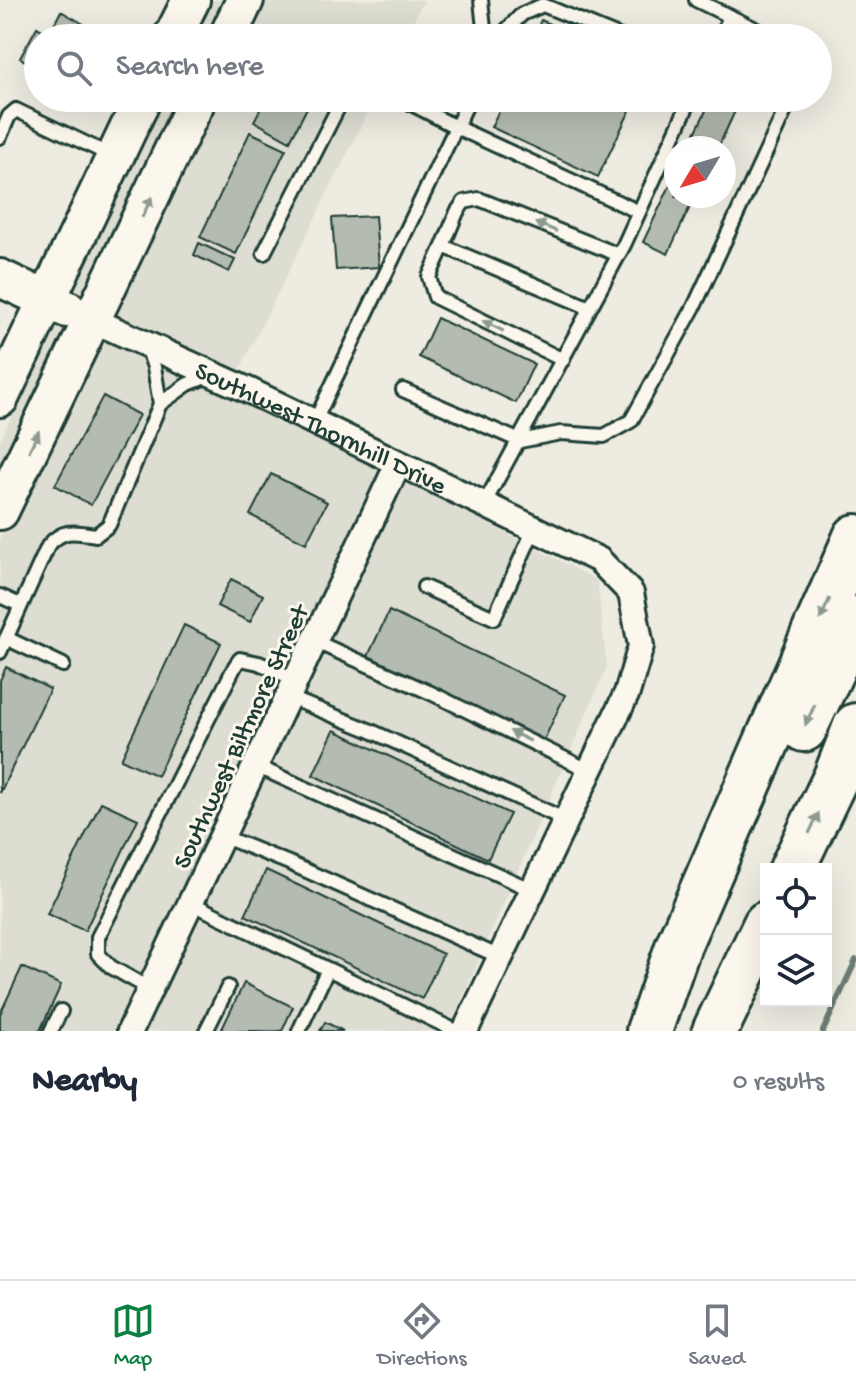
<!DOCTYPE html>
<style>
:root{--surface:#fff;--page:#f2f2f3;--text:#1f2937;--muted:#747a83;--line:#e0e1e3;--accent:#0b8043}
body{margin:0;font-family:"Gochi Hand",sans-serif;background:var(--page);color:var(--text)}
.controls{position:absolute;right:24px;bottom:24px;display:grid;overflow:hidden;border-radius:0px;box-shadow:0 8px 32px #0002}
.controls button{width:72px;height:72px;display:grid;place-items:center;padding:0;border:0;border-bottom:2px solid var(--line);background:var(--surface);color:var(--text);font:40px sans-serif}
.compass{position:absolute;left:664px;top:136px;width:72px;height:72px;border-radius:50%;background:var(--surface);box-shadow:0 8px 32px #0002;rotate:232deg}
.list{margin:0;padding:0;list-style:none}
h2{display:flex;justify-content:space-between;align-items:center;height:104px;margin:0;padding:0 32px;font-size:34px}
h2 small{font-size:26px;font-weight:400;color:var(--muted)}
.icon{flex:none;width:44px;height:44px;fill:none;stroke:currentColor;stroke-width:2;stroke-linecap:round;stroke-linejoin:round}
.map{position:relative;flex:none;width:856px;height:1031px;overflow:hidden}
.search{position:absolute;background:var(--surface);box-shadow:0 8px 32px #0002;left:24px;right:24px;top:24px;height:88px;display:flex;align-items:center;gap:20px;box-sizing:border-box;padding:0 28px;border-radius:44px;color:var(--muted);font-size:30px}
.sheet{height:248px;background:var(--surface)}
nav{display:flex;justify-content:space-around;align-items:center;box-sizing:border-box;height:112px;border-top:2px solid var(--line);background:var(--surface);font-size:22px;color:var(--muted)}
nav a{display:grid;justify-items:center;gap:4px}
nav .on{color:var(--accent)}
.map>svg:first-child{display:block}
.built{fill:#ddddd2}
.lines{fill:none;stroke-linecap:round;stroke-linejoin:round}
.stream{stroke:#6c7d74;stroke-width:6}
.building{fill:#b4bbb0;stroke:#1f3d34;stroke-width:2}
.lane-casing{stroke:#1f3d34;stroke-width:18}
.street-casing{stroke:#1f3d34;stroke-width:30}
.secondary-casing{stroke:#1f3d34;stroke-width:42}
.highway-casing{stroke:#1f3d34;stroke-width:50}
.lane{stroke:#fbf7ec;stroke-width:12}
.street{stroke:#fbf7ec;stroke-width:24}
.secondary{stroke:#fbf7ec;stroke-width:36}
.highway{stroke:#fbf7ec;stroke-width:44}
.oneway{fill:#8d9a90}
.labels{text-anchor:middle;stroke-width:6;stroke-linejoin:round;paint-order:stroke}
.street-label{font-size:26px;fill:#1f3d34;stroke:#fbf7ec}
</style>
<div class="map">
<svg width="856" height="1031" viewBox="0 0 856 1031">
<rect width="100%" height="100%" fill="#eeece1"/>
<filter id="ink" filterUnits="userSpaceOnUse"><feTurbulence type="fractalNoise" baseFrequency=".0125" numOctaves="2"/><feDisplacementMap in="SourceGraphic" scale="16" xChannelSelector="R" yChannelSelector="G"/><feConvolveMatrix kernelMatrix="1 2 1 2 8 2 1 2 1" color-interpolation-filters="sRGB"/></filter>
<g filter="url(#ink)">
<path class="built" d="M208,0H231L213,38H190Z
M256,0H424L405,38H238Z
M162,98H185L87,305L68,296Z
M210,98H375L238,373L108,314Z
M58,318L77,327L0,485V441Z
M98,336L246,403L382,471L117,1031H0V537Z
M403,480L597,580L607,667L448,1031H143Z"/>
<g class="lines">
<path class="stream" d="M823,1031L856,960"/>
</g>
<path class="building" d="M61,11L108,38H38V68L20,58L37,27L49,34Z
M541,20L580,38H533Z
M266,98H312L290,141L254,121Z
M505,98H636L598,177L491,127Z
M712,98H741L718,148H688Z
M250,132L286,149L236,254L200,237Z
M676,173V196H695L668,254L643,242Z
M375,216L379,267L336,270L332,218Z
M199,243L235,260L229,272L194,255Z
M437,318L534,364L516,403L419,357Z
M103,396L139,415L91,505L55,485Z
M271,474L327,502L306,543L250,515Z
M231,579L263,595L250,622L217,606Z
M389,611L565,695L544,740L368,656Z
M184,625L221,643L157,776L121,759Z
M6,667L50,689L0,793V680Z
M334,730L510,814L488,859L313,775Z
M101,802L138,819L85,931L47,914Z
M266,870L443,954L422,999L245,915Z
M22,967L61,985L40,1031H0V1014Z
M244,983L293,1007L282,1031H221Z
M325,1022L343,1031H320Z"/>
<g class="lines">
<g class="lane-casing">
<path id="lane" d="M481,0L485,38
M696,0L774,38
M499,38L522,14L543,5L623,38
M720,38L730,17
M400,98L456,127L639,212
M0,137L9,116L16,110L112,156
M443,246L429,277L435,297L563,360
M264,253L343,98
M590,308L443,246L457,212L464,202L479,199L619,255
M146,345L154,367L160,404L188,384L211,375
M403,390L520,441L561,433L604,436L631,421L694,307L791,98
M314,423L470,98
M483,506L624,245L691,98
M424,587L494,618L534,529
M0,596L20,605
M6,638L63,665
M314,641L431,693L590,771
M0,652L48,546C63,528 75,532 96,535L109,525L160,404
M288,697L369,730L566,820
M256,766L532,890
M222,836L289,863L500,957
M191,903L456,1031
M150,989L111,967L98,954V937L235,666L240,659L259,663L296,680
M51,1031L61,1011
M206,1031L228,987
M299,1031L327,971"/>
</g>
<g class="street-casing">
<g id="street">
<path id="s1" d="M93,320L252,392L599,560L631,593L641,646L627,693L465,1031"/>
<path d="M130,1031L398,464"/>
</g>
</g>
<g class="secondary-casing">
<path id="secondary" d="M172,38L191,0
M227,38L245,0
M0,278L67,309
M0,398L143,98
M0,511L198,98"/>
</g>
<g class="highway-casing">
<path id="highway" d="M804,729L856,619
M792,869L836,777L856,726
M649,1031L679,944L856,537
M715,1031L766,924"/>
</g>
<use href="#lane" class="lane"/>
<use href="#street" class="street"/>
<use href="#secondary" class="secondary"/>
<use href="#highway" class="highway"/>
</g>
<defs><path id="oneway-solid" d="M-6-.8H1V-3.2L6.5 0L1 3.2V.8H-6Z" transform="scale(2)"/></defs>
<g class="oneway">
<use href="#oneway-solid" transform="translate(147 207) rotate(-65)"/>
<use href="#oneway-solid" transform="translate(546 227) rotate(-158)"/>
<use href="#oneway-solid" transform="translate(493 326) rotate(-154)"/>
<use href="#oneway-solid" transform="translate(34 441) rotate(-64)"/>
<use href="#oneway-solid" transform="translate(825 609) rotate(114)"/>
<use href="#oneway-solid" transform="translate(810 715) rotate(115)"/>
<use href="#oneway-solid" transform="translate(520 736) rotate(-154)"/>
<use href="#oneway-solid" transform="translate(814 823) rotate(-65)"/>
</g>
</g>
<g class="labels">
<g class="street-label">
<text dy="9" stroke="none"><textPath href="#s1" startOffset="252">Southwest Thornhill Drive</textPath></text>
<text transform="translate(239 736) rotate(-65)" y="9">Southwest Biltmore Street</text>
</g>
</g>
</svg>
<div class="controls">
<button><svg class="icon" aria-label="locate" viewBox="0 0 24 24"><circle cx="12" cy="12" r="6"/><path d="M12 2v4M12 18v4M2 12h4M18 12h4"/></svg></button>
<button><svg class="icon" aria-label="layers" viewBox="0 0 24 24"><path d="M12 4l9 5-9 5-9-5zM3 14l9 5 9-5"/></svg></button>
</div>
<svg class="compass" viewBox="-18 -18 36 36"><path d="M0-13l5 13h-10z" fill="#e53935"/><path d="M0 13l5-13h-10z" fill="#747a83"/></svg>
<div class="search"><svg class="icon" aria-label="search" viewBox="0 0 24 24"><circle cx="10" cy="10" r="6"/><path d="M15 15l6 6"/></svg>Search here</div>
</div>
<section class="sheet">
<h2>Nearby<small>0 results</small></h2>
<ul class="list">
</ul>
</section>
<nav>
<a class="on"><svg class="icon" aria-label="map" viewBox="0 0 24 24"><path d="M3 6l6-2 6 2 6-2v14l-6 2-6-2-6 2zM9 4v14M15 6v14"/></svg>Map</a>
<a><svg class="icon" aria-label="directions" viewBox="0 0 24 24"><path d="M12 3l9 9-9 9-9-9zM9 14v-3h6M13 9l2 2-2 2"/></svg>Directions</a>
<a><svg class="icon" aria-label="saved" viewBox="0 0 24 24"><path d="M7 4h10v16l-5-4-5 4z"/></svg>Saved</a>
</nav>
